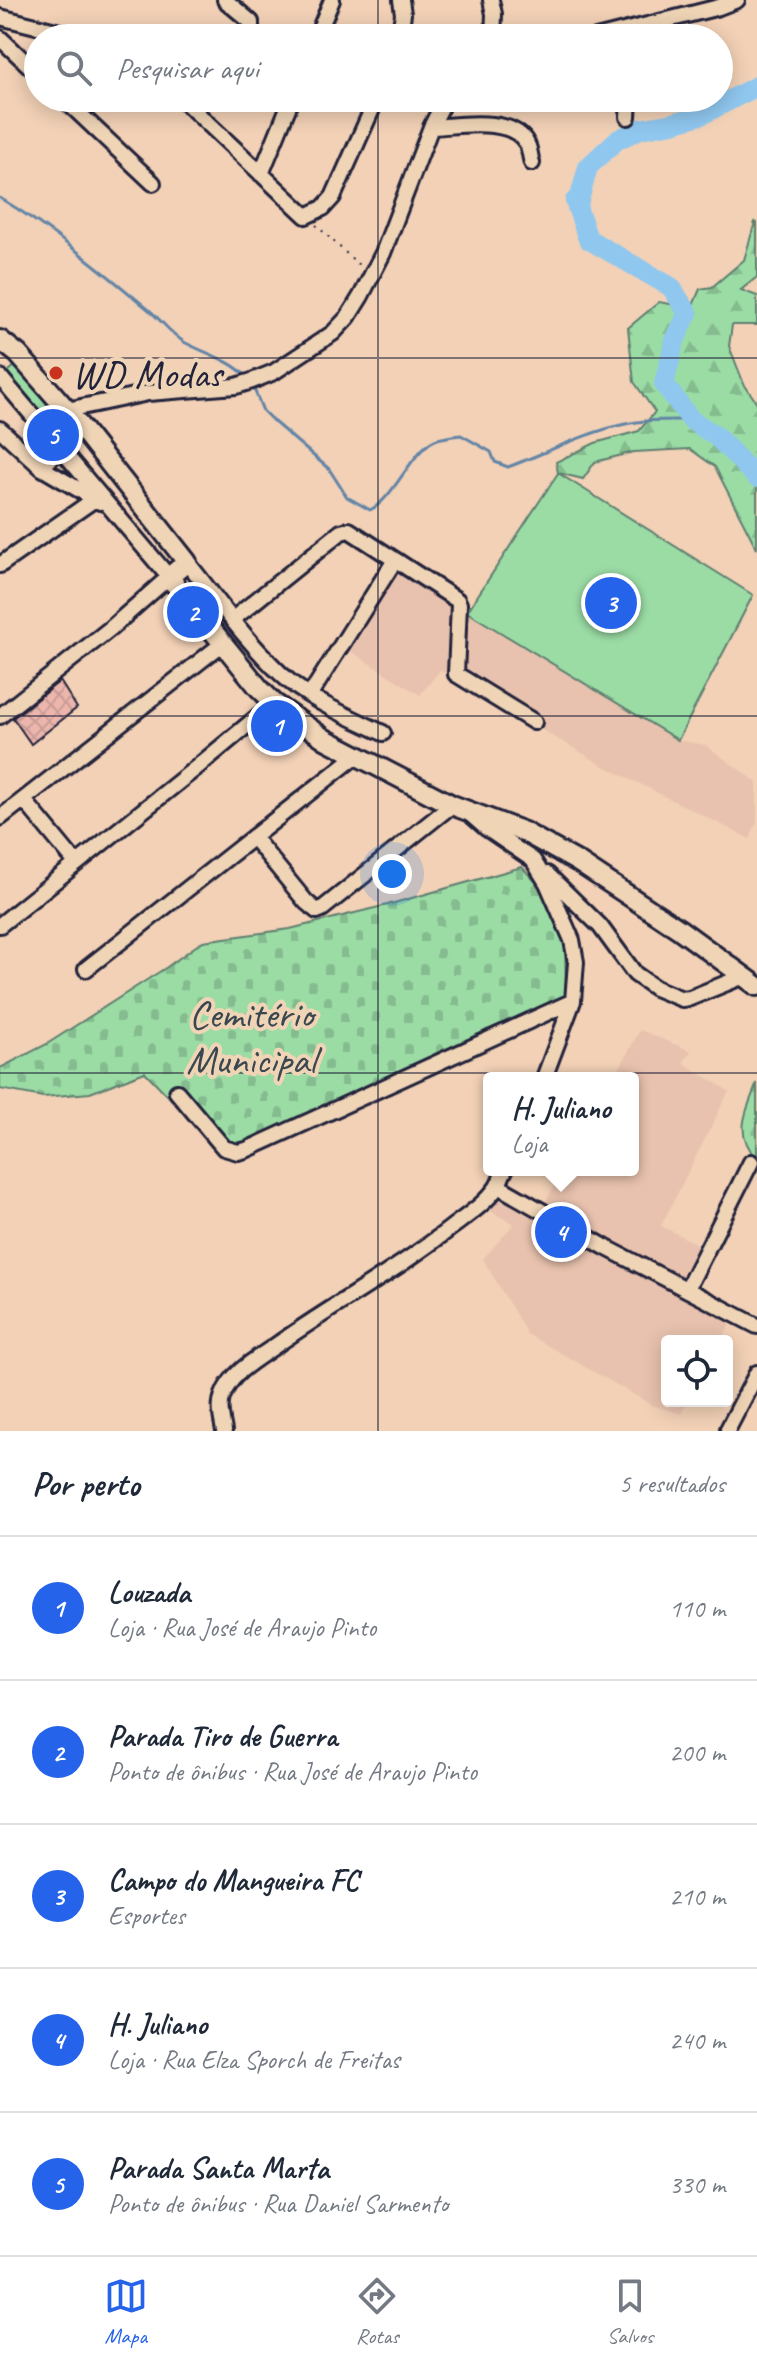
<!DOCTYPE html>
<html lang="pt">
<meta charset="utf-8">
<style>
:root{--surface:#fff;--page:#f2f2f3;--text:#1f2937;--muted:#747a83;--line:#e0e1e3;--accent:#2563eb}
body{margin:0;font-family:Caveat,sans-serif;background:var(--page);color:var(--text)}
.controls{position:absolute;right:24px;bottom:24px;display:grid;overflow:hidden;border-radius:8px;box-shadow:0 4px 20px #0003}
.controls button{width:72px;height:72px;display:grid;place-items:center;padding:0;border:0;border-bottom:2px solid var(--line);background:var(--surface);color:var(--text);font:40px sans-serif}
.you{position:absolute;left:392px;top:874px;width:28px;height:28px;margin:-20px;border:6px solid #fff;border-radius:50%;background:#1a73e8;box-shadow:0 0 0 12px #1a73e833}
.badge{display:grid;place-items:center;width:52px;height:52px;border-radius:50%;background:var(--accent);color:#fff;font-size:26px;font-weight:700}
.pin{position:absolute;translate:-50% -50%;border:4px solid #fff;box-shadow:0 2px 8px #0006}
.popup{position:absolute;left:483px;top:1072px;width:156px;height:104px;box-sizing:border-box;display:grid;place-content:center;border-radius:8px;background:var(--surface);filter:drop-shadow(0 2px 6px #0005);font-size:26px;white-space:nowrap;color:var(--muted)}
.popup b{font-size:30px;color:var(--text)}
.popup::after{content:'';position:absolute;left:50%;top:100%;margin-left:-16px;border:16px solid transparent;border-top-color:var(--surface)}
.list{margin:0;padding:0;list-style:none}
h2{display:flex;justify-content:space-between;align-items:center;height:104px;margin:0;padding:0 32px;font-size:34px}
h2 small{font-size:26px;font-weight:400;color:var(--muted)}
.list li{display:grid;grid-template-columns:52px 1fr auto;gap:24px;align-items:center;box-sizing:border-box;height:144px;padding:0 32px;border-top:2px solid var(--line)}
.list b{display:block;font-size:30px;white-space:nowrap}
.list p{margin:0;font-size:26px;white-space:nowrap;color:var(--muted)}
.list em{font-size:26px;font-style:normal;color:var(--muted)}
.icon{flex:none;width:44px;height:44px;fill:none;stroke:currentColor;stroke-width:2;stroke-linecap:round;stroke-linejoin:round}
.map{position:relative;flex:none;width:757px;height:1431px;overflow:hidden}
.search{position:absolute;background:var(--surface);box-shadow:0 4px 20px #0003;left:24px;right:24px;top:24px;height:88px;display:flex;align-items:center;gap:20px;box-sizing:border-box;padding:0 28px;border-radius:44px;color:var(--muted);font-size:30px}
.sheet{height:824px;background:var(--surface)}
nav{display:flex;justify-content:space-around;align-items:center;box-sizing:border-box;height:112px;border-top:2px solid var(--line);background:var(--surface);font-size:22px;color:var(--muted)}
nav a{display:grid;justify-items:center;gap:4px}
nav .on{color:var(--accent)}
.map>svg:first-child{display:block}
.built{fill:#e8c2ae}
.forest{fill:url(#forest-firs);stroke:#5e7f70;stroke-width:2}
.cemetery{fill:url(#cemetery-stones);stroke:#5e7f70;stroke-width:2}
.garden{fill:#9bdca5;stroke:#5e7f70;stroke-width:2}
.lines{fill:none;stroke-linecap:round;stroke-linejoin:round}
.stream{stroke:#6485a7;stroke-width:3}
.river{stroke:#90c7ef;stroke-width:20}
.building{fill:url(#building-cross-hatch);stroke:#22223b;stroke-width:2}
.minor-casing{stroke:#22223b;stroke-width:20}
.major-casing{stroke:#22223b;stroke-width:24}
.path{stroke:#22223b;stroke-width:2;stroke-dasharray:2 6;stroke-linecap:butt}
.minor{stroke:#efd4b6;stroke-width:14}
.major{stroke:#efd4b6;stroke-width:18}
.grid{fill:none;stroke:#22223b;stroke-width:2;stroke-opacity:0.55}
.poi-dot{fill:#c8321e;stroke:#efd4b6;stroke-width:3}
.labels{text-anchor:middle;stroke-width:8;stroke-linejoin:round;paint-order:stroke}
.poi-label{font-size:40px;fill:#22223b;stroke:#efd4b6;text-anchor:start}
.park-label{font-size:40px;fill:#3a4750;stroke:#efd4b6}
</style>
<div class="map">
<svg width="757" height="1431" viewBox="0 0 757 1431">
<defs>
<pattern id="forest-firs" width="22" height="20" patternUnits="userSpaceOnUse" patternTransform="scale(2)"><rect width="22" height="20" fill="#9bdca5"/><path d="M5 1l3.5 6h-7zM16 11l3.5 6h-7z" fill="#85bc8f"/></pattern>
<pattern id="cemetery-stones" width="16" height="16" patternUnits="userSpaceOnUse" patternTransform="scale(2)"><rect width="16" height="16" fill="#9bdca5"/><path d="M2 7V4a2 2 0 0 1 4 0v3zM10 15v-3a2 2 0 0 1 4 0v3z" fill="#85bc8f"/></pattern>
<pattern id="building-cross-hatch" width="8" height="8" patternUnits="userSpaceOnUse" patternTransform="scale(2)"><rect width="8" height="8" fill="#ecb6ad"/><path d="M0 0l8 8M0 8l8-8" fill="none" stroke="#ca9c96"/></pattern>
</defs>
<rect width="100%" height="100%" fill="#f2d1b6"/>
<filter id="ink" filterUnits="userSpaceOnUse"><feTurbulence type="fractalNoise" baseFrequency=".0125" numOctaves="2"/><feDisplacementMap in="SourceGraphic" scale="16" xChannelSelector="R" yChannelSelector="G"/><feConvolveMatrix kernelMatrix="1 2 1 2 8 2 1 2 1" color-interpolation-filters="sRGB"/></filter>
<g filter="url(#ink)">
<path class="built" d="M395,569L678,740L705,745L757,782V822L750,839L604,766L440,670L420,695L347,649Z
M640,1030L691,1051L683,1063L729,1091L661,1226L707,1249L689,1285L735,1315L721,1341H667V1401H688L681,1414L652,1405L527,1334L483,1259L514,1224L481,1206L498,1189L542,1208L563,1170H633V1078H614Z"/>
<path class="forest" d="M755,222L757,223V277L741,290L757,296V325H732L729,346L744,384L757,403V549L715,467L690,449L634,452L595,462L583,479L558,473L556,462L595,443L639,431L655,412L634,382L628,328L659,302L692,308L700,289L712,287L744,260Z
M757,1083V1159C733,1132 746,1112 757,1083Z"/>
<path class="cemetery" d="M522,867L542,889L565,942L566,997L224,1154L145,1072L90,1093L43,1097L0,1089V1068L47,1044L167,967L203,941L290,929L387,905Z"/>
<path class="garden" d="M16,365L65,418L51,430L2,377Z
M558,473L753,595L678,740L467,612Z"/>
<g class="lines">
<path class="stream" d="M0,198C53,230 100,269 148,309C160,319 170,333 184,342C206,354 230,359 248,378
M252,384L263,411L274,422L329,469L347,497L370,510C394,499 412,450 435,440C443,437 453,436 461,435L491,452L495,462L508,467C546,453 582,434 621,425C644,419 668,420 691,420"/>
<path class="river" d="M757,86L701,115L673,123L640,129L617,140L588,167L578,204L575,201L588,239L671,287L688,313L675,340L664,384L691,420L716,436L757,478"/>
</g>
<path class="building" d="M60,681L77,708L31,744L13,718Z"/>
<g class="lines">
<g class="minor-casing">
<path id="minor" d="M225,0L251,22V38
M491,0L494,14L493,38
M0,17L84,38
M0,38L38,74
M316,38L332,0
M399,38L403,14L401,0
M596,38L719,7L737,0
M63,98L153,183
M181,98L306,216L323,208L333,197L377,98
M628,117L629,98
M431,127C456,126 513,115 527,144C530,149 530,157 532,163
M261,174L292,98
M0,377L169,577L111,628L0,716
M67,410L148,393L236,386L252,381L274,372L333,333L348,317L361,296L383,253L431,127L446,98
M0,429L42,468L60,448
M42,468L100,502
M187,562C217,599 245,640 280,673C308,700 348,716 383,733
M0,565L95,499
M233,619L341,532L349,530L457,600L459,604L456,674L534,722
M310,695L395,560
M24,800L76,863
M470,814L486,828L533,860L547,883L572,940L576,962L573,1001L544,1078
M0,818L222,644
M253,837L306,902L317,911L322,909L452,805
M547,874L600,926L635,974L655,988L682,999L690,998L744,976
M0,925L196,768L274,703
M86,969L356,756
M177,1092L224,1148L238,1152L246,1150L573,1001
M498,1186L605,1247L757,1326
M687,1289L751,1162
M728,1429L757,1373
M224,1431C222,1419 218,1407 223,1395C231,1373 256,1359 275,1346C333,1305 396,1271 452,1227C468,1215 486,1203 497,1187C500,1182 502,1175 505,1170"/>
</g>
<g class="major-casing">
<path id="major" d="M0,340L18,354L67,410L187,562L169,577L259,688L274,703L325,739L452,805L524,832L578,862L679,929L757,986"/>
</g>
<path class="path" d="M316,225L361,267"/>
<use href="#minor" class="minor"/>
<use href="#major" class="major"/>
</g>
</g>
<path class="grid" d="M378,0V38M378,98V1431M0,358H757M0,716H757M0,1073H757"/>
<circle class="poi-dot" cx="56" cy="373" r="8"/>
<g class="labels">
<g class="poi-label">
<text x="72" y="387">WD Modas</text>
</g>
<g class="park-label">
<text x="251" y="1027">Cemitério<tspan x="251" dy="46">Municipal</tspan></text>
</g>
</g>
</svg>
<div class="controls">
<button><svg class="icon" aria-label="locate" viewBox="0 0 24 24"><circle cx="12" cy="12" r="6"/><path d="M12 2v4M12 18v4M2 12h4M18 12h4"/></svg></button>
</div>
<div class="you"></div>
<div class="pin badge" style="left:277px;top:726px">1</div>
<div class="pin badge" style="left:193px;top:612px">2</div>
<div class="pin badge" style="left:611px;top:603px">3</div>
<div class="pin badge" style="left:561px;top:1232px">4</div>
<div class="popup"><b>H. Juliano</b>Loja</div>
<div class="pin badge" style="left:53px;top:435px">5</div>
<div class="search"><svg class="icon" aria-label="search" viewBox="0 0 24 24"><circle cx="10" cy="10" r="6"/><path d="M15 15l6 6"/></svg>Pesquisar aqui</div>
</div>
<section class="sheet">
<h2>Por perto<small>5 resultados</small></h2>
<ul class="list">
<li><span class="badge">1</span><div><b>Louzada</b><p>Loja · Rua José de Araujo Pinto</p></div><em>110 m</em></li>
<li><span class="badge">2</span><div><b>Parada Tiro de Guerra</b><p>Ponto de ônibus · Rua José de Araujo Pinto</p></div><em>200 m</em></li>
<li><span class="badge">3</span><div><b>Campo do Mangueira FC</b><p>Esportes</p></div><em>210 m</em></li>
<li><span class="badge">4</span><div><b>H. Juliano</b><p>Loja · Rua Elza Sporch de Freitas</p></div><em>240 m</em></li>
<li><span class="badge">5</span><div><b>Parada Santa Marta</b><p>Ponto de ônibus · Rua Daniel Sarmento</p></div><em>330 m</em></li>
</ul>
</section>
<nav>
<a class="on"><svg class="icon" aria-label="map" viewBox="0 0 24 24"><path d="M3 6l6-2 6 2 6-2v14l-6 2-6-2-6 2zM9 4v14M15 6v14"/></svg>Mapa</a>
<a><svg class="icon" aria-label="directions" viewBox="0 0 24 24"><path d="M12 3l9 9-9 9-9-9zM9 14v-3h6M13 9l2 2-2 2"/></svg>Rotas</a>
<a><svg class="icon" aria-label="saved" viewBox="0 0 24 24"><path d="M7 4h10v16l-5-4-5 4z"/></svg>Salvos</a>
</nav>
